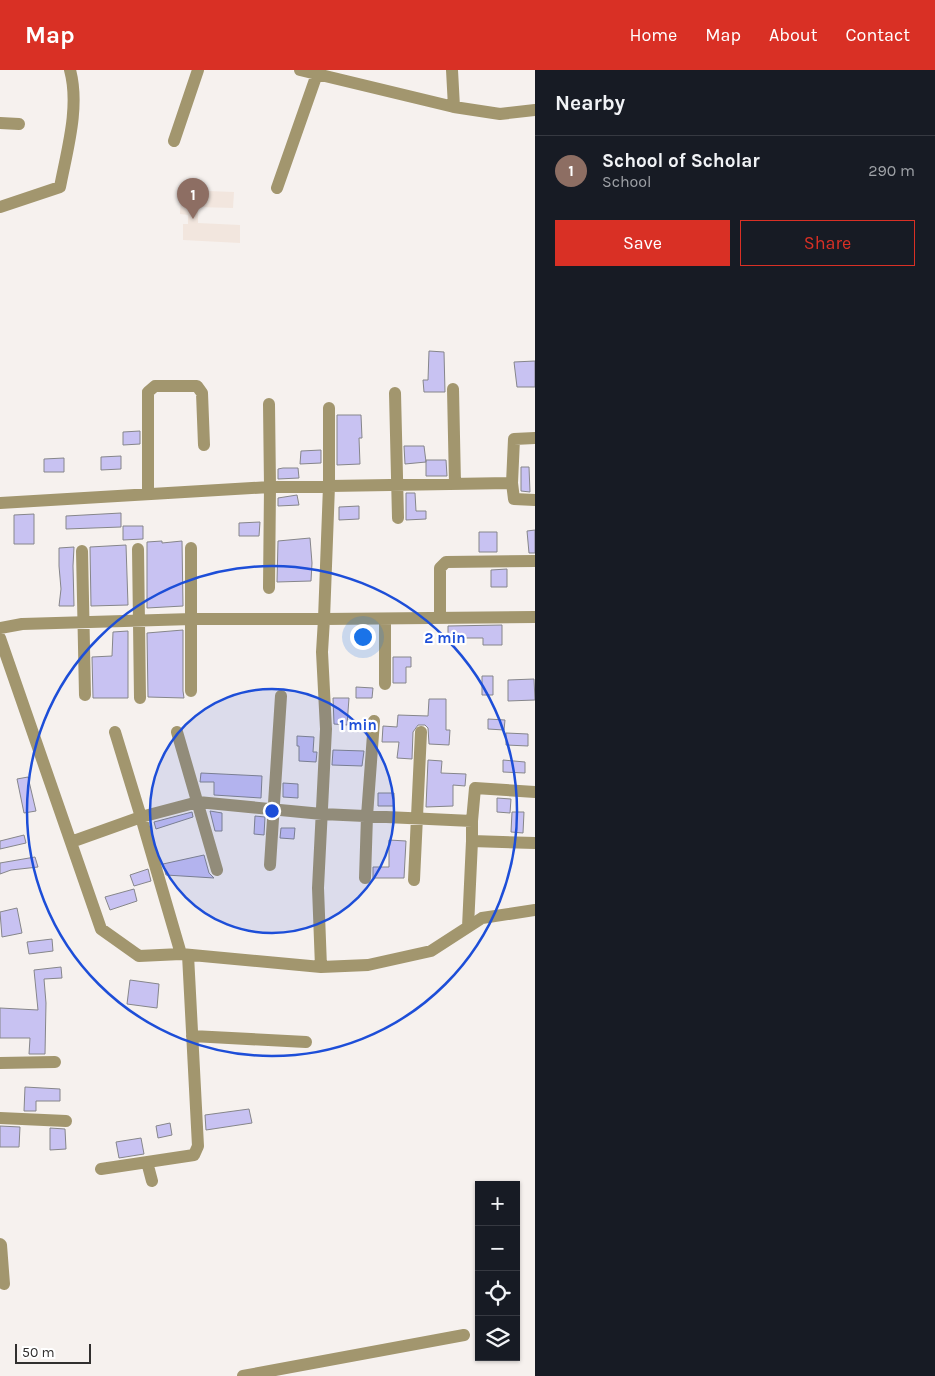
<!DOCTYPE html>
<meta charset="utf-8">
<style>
:root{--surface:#171b24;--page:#20242c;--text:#f1f3f6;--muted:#9ea1a6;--line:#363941;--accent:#d93025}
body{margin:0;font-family:Karla,sans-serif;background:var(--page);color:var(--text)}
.controls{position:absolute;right:15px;bottom:15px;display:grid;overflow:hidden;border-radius:0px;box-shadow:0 1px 4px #0004}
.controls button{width:45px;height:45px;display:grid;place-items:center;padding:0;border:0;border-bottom:1px solid var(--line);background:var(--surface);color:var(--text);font:25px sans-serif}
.scale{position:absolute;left:15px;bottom:12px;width:76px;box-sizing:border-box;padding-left:5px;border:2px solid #312f2e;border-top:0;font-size:14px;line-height:18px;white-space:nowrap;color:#312f2e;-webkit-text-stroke:4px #fff;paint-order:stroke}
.you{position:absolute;left:362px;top:566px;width:18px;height:18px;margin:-12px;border:4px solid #fff;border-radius:50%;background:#1a73e8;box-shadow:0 0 0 8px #1a73e833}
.badge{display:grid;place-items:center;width:32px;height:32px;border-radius:50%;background:var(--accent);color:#fff;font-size:16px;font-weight:700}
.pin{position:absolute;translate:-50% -41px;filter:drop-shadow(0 1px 2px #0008)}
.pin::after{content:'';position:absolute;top:26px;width:18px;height:15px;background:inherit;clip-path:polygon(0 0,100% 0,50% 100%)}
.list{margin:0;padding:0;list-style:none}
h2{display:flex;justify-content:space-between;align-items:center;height:65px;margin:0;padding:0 20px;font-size:21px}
h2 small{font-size:16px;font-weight:400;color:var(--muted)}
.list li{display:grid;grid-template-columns:32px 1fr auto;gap:15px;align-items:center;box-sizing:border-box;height:70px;padding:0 20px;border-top:1px solid var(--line)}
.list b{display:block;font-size:19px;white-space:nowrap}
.list p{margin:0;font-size:16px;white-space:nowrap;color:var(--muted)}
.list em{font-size:16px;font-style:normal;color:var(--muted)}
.actions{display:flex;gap:10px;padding:15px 20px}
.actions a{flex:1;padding:11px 0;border:1px solid var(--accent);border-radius:0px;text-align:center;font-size:18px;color:var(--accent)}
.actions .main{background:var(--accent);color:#fff}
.icon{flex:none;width:28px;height:28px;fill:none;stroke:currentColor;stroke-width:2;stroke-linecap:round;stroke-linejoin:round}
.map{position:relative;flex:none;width:535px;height:1306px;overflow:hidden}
header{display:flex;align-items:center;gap:30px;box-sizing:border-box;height:70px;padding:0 25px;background:var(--accent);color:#fff}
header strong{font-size:24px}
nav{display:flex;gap:28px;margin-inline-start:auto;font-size:18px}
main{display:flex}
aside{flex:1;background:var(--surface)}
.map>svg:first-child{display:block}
.built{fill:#f2e6de}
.building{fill:#c8c2f2;stroke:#86868a}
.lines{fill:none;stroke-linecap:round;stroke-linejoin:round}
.minor{stroke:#a2966e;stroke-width:12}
.ring{fill:none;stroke:#1d4ed8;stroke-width:2.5}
.centre{fill:#1d4ed8;stroke:#fff;stroke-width:2.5}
.ring-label{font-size:15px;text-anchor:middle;font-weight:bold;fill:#1d4ed8;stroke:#fff;stroke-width:4.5;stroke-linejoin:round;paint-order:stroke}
</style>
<header>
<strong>Map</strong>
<nav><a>Home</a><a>Map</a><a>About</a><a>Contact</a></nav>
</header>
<main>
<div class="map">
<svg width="535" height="1306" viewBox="0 0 535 1306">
<rect width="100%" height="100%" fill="#f6f1ee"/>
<path class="built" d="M181,120L234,122L233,138L198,137V153L240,155V173L183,170V154H188V145L180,144Z"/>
<path class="building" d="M429,281L444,282L445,322H424L423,310H428Z
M535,291V317H517L514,292Z
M337,345H361L362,368H359L360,394L337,395Z
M140,361V374L123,375V362Z
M404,376H424L426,392L405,394Z
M321,380V393L300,394L301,381Z
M121,386V399L101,400V387Z
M64,388V402H44V389Z
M426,390H446L447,406H426Z
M521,397H529L530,422L521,421Z
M283,398H298L299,408L278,409V399Z
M406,423H415L416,441H426V449L406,450Z
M297,425L299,435L278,436V428Z
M359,436V449L339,450V437Z
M121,443V457L66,459V446Z
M34,444V474H14V445Z
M260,452L259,466H239V453Z
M123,456H143V469L123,470Z
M535,460V483H529L527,461Z
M479,462H497V482H479Z
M310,468L312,493L311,511L277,512L278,471Z
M162,471V473L182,471L183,536L147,538V472Z
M126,475L128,535L91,536L90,477Z
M74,477L73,496L74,536H59L61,519L59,496V478Z
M507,499V517H491V500Z
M502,555V575H483V568H448V556Z
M183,560V621L184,628L148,627L147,563Z
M128,561V628H93L92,587L112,586L113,562Z
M393,587H411V597H406V613H393Z
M482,606H493V625H482Z
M534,609L535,630L508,631V610Z
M356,617L373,618L372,628H356Z
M333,628H349L347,655L334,654Z
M429,629H446V660H450L449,675L429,674L428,658L425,655H418L413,662L412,689L397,688L399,672H382L383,656L397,657L398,645L428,646Z
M488,649L505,650L504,660L488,659Z
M506,663L528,664V676L506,675Z
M297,666L314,667L313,682H317L316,692L299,691V676H297Z
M333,680L364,681L362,696L332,695Z
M428,690L442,691L441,703L466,704L465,716L453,715V736L426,737Z
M503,690L525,692V703L503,702Z
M201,703L262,706L261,728L214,725V712H200Z
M28,707L36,741L24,743L17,709Z
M283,713L298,714V728L283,727Z
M378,723H394V736H378Z
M497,728L511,729L510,743L497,742Z
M210,741L222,743V761H215Z
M192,742L193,747L156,759L154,752Z
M512,742H524L523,763L511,762Z
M255,746L265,747L264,765L254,764Z
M281,758H295L294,769L280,768Z
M24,765L26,773L0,779V771Z
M389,770L406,771L404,808H373V797H389Z
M204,785L209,803L214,808L166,805L163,794Z
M35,787L38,797L11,800L0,804V793Z
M148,799L151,811L134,816L130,805Z
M134,819L137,831L110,840L105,827Z
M17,838L22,863L2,867L0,842Z
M52,869L53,881L29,884L27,872Z
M61,897L62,908L44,909L46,933L45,984H29L30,968H0V938L38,940L34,900Z
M130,910L159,914L157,938L127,934Z
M25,1017L60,1019V1031H36V1041H24Z
M249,1039L252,1053L206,1060L205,1045Z
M170,1053L172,1065L158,1068L156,1056Z
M0,1056L20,1057L19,1077H0Z
M50,1058L65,1059L66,1079L50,1080Z
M141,1068L144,1084L119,1088L116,1072Z"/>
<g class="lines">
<path class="minor" d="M300,0L454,37L500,44L535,40
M452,0L454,37
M0,53L19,54
M174,71L198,0
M277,118L317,4
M0,137L60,117C67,80 80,37 70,0
M453,319L455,414
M395,323L398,448
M329,338V416L324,549L535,547
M535,368L514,369L512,413L514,429L535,430
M148,424V322L155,316H197L202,323L204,375
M0,433L270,417L512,413
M191,478V621
M138,479L140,628
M82,481L85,625
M269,518L270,417L269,334
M440,548V498L446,492L535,491
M0,558L22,554L192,549H324L322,582L326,659L318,818L321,897
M0,568L101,859L139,886L181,884L321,897L368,895L431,881L482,848L535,840
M385,614V549
M115,662L141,747L198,732L322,744L472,751L475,718L535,722
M177,662L217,800
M472,751V771L535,773
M71,772L141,747L181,884
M270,795L281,626
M365,808L367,746L374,651
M414,810L421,662
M468,857L472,771
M192,966L306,972
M0,993L55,992
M0,1048L66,1051
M147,1092L152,1111
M101,1099L194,1085L198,1076L188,885
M0,1174L1,1175L4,1214
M243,1306L464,1265"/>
</g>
<circle cx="272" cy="741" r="122" fill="#1d4ed8" fill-opacity=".12"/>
<g class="ring">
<circle cx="272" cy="741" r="122"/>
<circle cx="272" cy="741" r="245"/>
</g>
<circle cx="272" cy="741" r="8" class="centre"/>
<g class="ring-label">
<text x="445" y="573">2 min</text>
<text x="358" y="660">1 min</text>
</g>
</svg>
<div class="controls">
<button>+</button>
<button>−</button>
<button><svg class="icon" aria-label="locate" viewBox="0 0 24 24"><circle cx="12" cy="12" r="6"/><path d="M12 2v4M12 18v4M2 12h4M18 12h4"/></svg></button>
<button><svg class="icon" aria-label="layers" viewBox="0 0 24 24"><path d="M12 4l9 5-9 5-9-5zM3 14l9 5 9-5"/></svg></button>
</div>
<div class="scale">50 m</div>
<div class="you"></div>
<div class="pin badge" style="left:193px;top:149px;background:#8d6e63">1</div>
</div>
<aside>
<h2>Nearby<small></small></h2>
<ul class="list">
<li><span class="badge" style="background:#8d6e63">1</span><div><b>School of Scholar</b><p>School</p></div><em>290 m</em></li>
</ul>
<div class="actions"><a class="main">Save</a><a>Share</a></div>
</aside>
</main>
